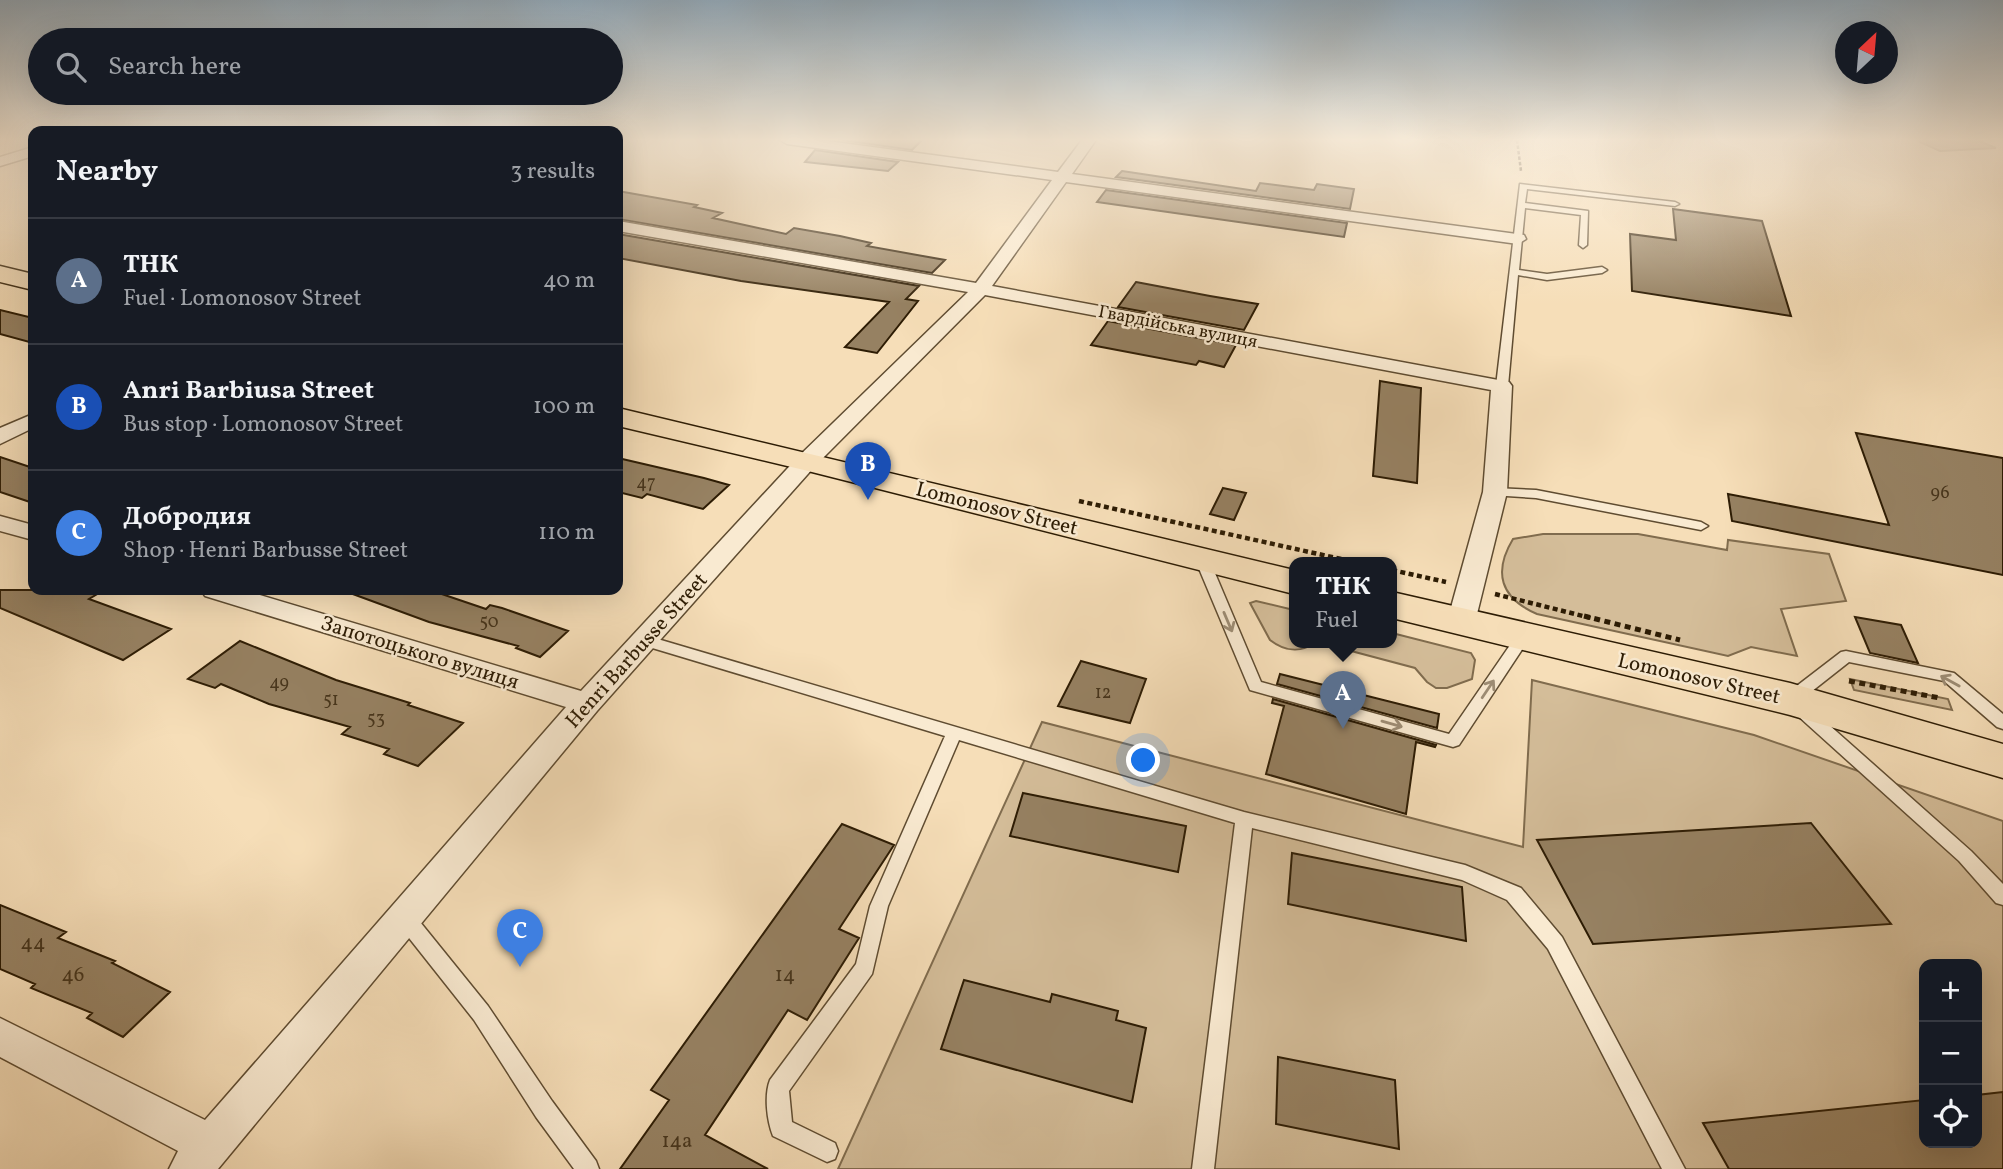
<!DOCTYPE html>
<meta charset="utf-8">
<style>
:root{--surface:#171b24;--page:#242831;--text:#f1f3f6;--muted:#9ea1a6;--line:#363941;--accent:#c59692}
body{margin:0;font-family:Vollkorn,serif;background:var(--page);color:var(--text)}
.controls{position:absolute;right:21px;bottom:21px;display:grid;overflow:hidden;border-radius:14px;box-shadow:0 7px 28px #0002}
.controls button{width:63px;height:63px;display:grid;place-items:center;padding:0;border:0;border-bottom:2px solid var(--line);background:var(--surface);color:var(--text);font:35px sans-serif}
.compass{position:absolute;left:1835px;top:21px;width:63px;height:63px;border-radius:50%;background:var(--surface);box-shadow:0 7px 28px #0002;rotate:26deg}
.you{position:absolute;left:1144px;top:761px;width:24px;height:24px;margin:-18px;border:5px solid #fff;border-radius:50%;background:#1a73e8;box-shadow:0 0 0 10px #1a73e833}
.badge{display:grid;place-items:center;width:46px;height:46px;border-radius:50%;background:var(--accent);color:#fff;font-size:23px;font-weight:700}
.pin{position:absolute;translate:-50% -58px;filter:drop-shadow(0 2px 4px #0008)}
.pin::after{content:'';position:absolute;top:37px;width:24px;height:21px;background:inherit;clip-path:polygon(0 0,100% 0,50% 100%)}
.popup{position:absolute;left:1289px;top:557px;width:108px;height:91px;box-sizing:border-box;display:grid;place-content:center;border-radius:14px;background:var(--surface);filter:drop-shadow(0 2px 5px #0005);font-size:23px;white-space:nowrap;color:var(--muted)}
.popup b{font-size:26px;color:var(--text)}
.popup::after{content:'';position:absolute;left:50%;top:100%;margin-left:-14px;border:14px solid transparent;border-top-color:var(--surface)}
.list{margin:0;padding:0;list-style:none}
h2{display:flex;justify-content:space-between;align-items:center;height:91px;margin:0;padding:0 28px;font-size:30px}
h2 small{font-size:23px;font-weight:400;color:var(--muted)}
.list li{display:grid;grid-template-columns:46px 1fr auto;gap:21px;align-items:center;box-sizing:border-box;height:126px;padding:0 28px;border-top:2px solid var(--line)}
.list b{display:block;font-size:26px;white-space:nowrap}
.list p{margin:0;font-size:23px;white-space:nowrap;color:var(--muted)}
.list em{font-size:23px;font-style:normal;color:var(--muted)}
.icon{flex:none;width:38px;height:38px;fill:none;stroke:currentColor;stroke-width:2;stroke-linecap:round;stroke-linejoin:round}
.map{position:relative;flex:none;width:2003px;height:1169px;overflow:hidden}
.search{position:absolute;background:var(--surface);box-shadow:0 7px 28px #0002;left:28px;top:28px;width:595px;height:77px;display:flex;align-items:center;gap:18px;box-sizing:border-box;padding:0 24px;border-radius:38px;color:var(--muted);font-size:26px}
.panel{position:absolute;background:var(--surface);box-shadow:0 7px 28px #0002;left:28px;top:126px;width:595px;height:469px;border-radius:14px}
.map>svg:first-child{display:block}
.green{fill:#d4bd99;stroke:#806c4e;stroke-width:2;fill-rule:evenodd}
.water{fill:#b29c7b;stroke:#7d694b;stroke-width:2}
.building{fill:#968162;stroke:#2d1c04;stroke-width:2}
.lines{fill:none;stroke-linecap:round;stroke-linejoin:round}
.service-casing{stroke:#5f4c31;stroke-width:3}
.minor-casing{stroke:#5f4c31;stroke-width:3}
.primary-casing{stroke:#2d1c04;stroke-width:3}
.path-far2{stroke:#2d1c04;stroke-width:2.5;stroke-dasharray:3.5 2;stroke-linecap:butt}
.path-far1{stroke:#2d1c04;stroke-width:4.5;stroke-dasharray:5 3.5;stroke-linecap:butt}
.path{stroke:#2d1c04;stroke-width:5;stroke-dasharray:6 4.5;stroke-linecap:butt}
.service{fill:#f9ead1;fill-rule:evenodd}
.minor{fill:#f9ead1;fill-rule:evenodd}
.primary{fill:#f6deb8;fill-rule:evenodd}
.oneway{stroke:#9d8d75}
.labels{text-anchor:middle;stroke-width:5;stroke-linejoin:round;paint-order:stroke}
.far-street-label{font-size:18px;fill:#2d1c04;stroke:#f9ead1}
.number-label{font-size:18px;fill:#47351c}
.street-label{font-size:21px;fill:#2d1c04;stroke:#f9ead1}
.near-number-label{font-size:21px;fill:#47351c}
</style>
<div class="map">
<svg width="2003" height="1169" viewBox="0 0 2003 1169">
<rect width="100%" height="100%" fill="#f6deb8"/>
<filter id="stains"><feTurbulence type="fractalNoise" baseFrequency=".00286" numOctaves="4"/><feColorMatrix values="0 0 0 0 .2 0 0 0 0 .09 0 0 0 0 .02 0 0 0 .5 -.17"/></filter>
<radialGradient id="worn" r=".72"><stop offset=".6" stop-color="#630" stop-opacity="0"/><stop offset="1" stop-color="#630" stop-opacity=".3"/></radialGradient>
<path class="green" d="M1543,534H1638L1727,550L1728,540L1829,554L1846,601L1781,609L1797,656L1751,647L1728,656L1537,614C1500,598 1493,572 1513,539Z
M1256,601L1294,610V643H1315C1300,653 1284,651 1270,640L1250,603Z
M1392,633L1471,653L1475,660L1472,679L1447,688H1436L1427,682L1415,668L1321,643H1392Z
M1850,679L1948,699L1952,710L1854,690Z
M1532,680L1754,735L2003,821V1169H838L1042,722L1523,847ZM1924,964H1977V1143H1924Z"/>
<path class="water" d="M1916,140H1977L1996,148L1940,151Z"/>
<path class="building" d="M842,140H922L912,150Z
M815,150L898,162L888,171L805,162Z
M1122,171L1256,191L1260,183L1314,190L1317,184L1354,189L1350,209L1116,177Z
M1106,190L1347,223L1344,237L1097,202Z
M618,191L697,205L694,207L722,213L713,218L786,234L794,228L840,236L871,243L867,246L945,260L932,273L618,219Z
M1673,209L1762,221L1791,316L1632,291L1630,234L1676,240Z
M618,234L919,286L906,299L918,301L877,353L845,347L889,302L741,281L618,258Z
M1136,282L1210,296L1258,304L1244,330L1118,307Z
M0,310L33,318V343L0,334Z
M1108,321L1236,345L1224,367L1199,361L1196,365L1091,345Z
M1380,381L1421,388L1417,483L1373,476Z
M1856,433L2003,458V575L1732,521L1728,494L1889,525Z
M0,457L33,468V503L0,492Z
M618,458L704,478L729,485L703,509L647,494L642,498L618,492Z
M1223,488L1246,493L1234,520L1210,514Z
M0,590H104L89,599L171,629L123,660L0,608Z
M350,590H430L486,609L490,605L502,608L568,631L540,657L516,648L518,646L429,622L350,593Z
M1855,617L1901,625L1918,663L1870,653Z
M240,641L336,680L410,703L408,705L463,723L418,766L384,754L389,749L342,734L350,727L269,704L221,684L215,688L188,679Z
M1081,661L1146,679L1130,723L1058,706Z
M1280,674L1439,714L1437,728L1277,684Z
M1273,699L1436,745L1435,747L1416,742L1406,814L1266,774L1284,706L1272,703Z
M1023,793L1186,826L1178,872L1010,836Z
M1811,823L1891,924L1593,944L1537,840Z
M842,824L894,845L839,929L859,938L807,1020L788,1010L705,1135L768,1169H620L669,1100L651,1090Z
M1292,853L1462,887L1466,941L1288,904Z
M0,905L66,932L58,938L115,961L112,963L170,992L123,1037L87,1018L92,1013L31,988L35,984L0,969Z
M964,980L1050,1002L1052,994L1118,1011L1116,1020L1146,1028L1132,1102L941,1049Z
M1278,1057L1395,1080L1399,1149L1276,1124Z
M2003,1092V1169H1729L1703,1123L1924,1100V1143H1977V1095Z"/>
<g class="lines">
<g class="service-casing">
<path id="service" d="M1520,184L1675,202L1679,204L1675,206L1527,189L1525,203L1588,211L1587,245L1583,248L1579,245L1581,215L1525,208L1519,270L1547,274L1602,267L1607,270L1602,273L1547,280L1518,275L1508,386L1502,389L1496,386Z
M1495,488L1536,490L1701,522L1708,526L1701,530L1536,498L1491,495L1489,492Z
M1202,555L1209,559L1261,682L1449,734L1519,632L1524,631L1531,636L1459,745L1453,747L1250,690L1195,559Z
M644,635L1244,812L1465,865L1521,888L1562,937L1685,1169H1662L1548,949L1507,900L1462,880L1252,828L1214,1169H1192L1235,823L959,740L888,906L872,974L789,1091L792,1122L835,1143L838,1151L835,1159L827,1162L773,1136C767,1121 764,1095 770,1080L856,964L870,906L945,736L639,644L637,640L639,636Z
M1846,651L1954,673L2003,714V729L1997,727L1944,681L1849,662L1797,703H1785L1783,699L1785,695L1841,652Z
M1804,706L1810,708L1971,851L2003,884V905L1996,903L1959,861L1798,716L1796,712L1798,708Z
M405,910L412,912L488,1006L552,1101L596,1161L599,1169H574L536,1117L474,1020L398,924L396,918L398,912Z"/>
</g>
<g class="minor-casing">
<path id="minor" d="M780,140H820L1058,172L1082,140H1096L1072,174L1524,235L1526,239L1518,244L1066,182L992,286L1509,382L1512,386L1507,492L1475,622L1471,628L1461,631L1451,628L1447,622L1483,492L1491,390L985,295L815,466L597,711L218,1169H169L178,1151L0,1057V1018L205,1120L566,707L205,596L201,590H243L581,691L799,456L968,292L618,231V221L976,283L1052,180L787,144Z
M33,147V156L0,166V157Z
M33,414V428L0,444V428Z
M0,516L33,525V540L0,531Z"/>
</g>
<g class="primary-casing">
<path id="primary" d="M0,266L33,274V290L0,282Z
M618,408L1294,570V594L804,470L618,426Z
M1392,592L1790,683L2003,744V778L1790,715L1392,618Z"/>
</g>
<path class="path-far2" d="M1517,140L1521,171"/>
<path class="path-far1" d="M1079,501L1359,563
M1392,570L1446,582
M1495,594L1591,618"/>
<path class="path" d="M1584,616L1680,640
M1849,681L1940,698"/>
<use href="#service" class="service"/>
<use href="#minor" class="minor"/>
<use href="#primary" class="primary"/>
</g>
<defs><path id="oneway-shaft" d="M-6 0H5M1.5-3L5.5 0L1.5 3" fill="none" stroke-width="1.6" stroke-linecap="round" stroke-linejoin="round" transform="scale(1.75)"/></defs>
<g class="oneway">
<use href="#oneway-shaft" transform="translate(1228 622) rotate(67)"/>
<use href="#oneway-shaft" transform="translate(1950 681) rotate(-151)"/>
<use href="#oneway-shaft" transform="translate(1488 689) rotate(-56)"/>
<use href="#oneway-shaft" transform="translate(1392 724) rotate(16)"/>
</g>
<linearGradient id="sky" x2="0" y2="1"><stop stop-color="#92aabc"/><stop offset="0.46" stop-color="#fbf0df"/><stop offset="1" stop-color="#fbf0df" stop-opacity="0"/></linearGradient>
<rect width="2003" height="304" fill="url(#sky)"/>
<g class="labels">
<g class="far-street-label">
<text transform="translate(1178 326) rotate(11)" y="6">Гвардійська вулиця</text>
</g>
<g class="number-label">
<text x="646" y="488">47</text>
<text x="1940" y="498">96</text>
<text x="489" y="627">50</text>
<text x="279" y="688">49</text>
<text x="1103" y="698">12</text>
<text x="331" y="705">51</text>
<text x="376" y="724">53</text>
</g>
<g class="street-label">
<text transform="translate(997 508) rotate(14)" y="7">Lomonosov Street</text>
<text transform="translate(636 650) rotate(-48)" y="7">Henri Barbusse Street</text>
<text transform="translate(420 652) rotate(17)" y="7">Запотоцького вулиця</text>
<text transform="translate(1699 678) rotate(13)" y="7">Lomonosov Street</text>
</g>
<g class="near-number-label">
<text x="33" y="949">44</text>
<text x="73" y="981">46</text>
<text x="785" y="981">14</text>
<text x="677" y="1147">14а</text>
</g>
</g>
<rect width="100%" height="100%" filter="url(#stains)"/>
<rect width="100%" height="100%" fill="url(#worn)"/>
</svg>
<div class="controls">
<button>+</button>
<button>−</button>
<button><svg class="icon" aria-label="locate" viewBox="0 0 24 24"><circle cx="12" cy="12" r="6"/><path d="M12 2v4M12 18v4M2 12h4M18 12h4"/></svg></button>
</div>
<svg class="compass" viewBox="-18 -18 36 36"><path d="M0-13l5 13h-10z" fill="#e53935"/><path d="M0 13l5-13h-10z" fill="#9ea1a6"/></svg>
<div class="you"></div>
<div class="pin badge" style="left:1343px;top:729px;background:#5c6f8a">A</div>
<div class="popup"><b>ТНК</b>Fuel</div>
<div class="pin badge" style="left:868px;top:500px;background:#1a4fb4">B</div>
<div class="pin badge" style="left:520px;top:967px;background:#3f7fe0">C</div>
<div class="search"><svg class="icon" aria-label="search" viewBox="0 0 24 24"><circle cx="10" cy="10" r="6"/><path d="M15 15l6 6"/></svg>Search here</div>
<section class="panel">
<h2>Nearby<small>3 results</small></h2>
<ul class="list">
<li><span class="badge" style="background:#5c6f8a">A</span><div><b>ТНК</b><p>Fuel · Lomonosov Street</p></div><em>40 m</em></li>
<li><span class="badge" style="background:#1a4fb4">B</span><div><b>Anri Barbiusa Street</b><p>Bus stop · Lomonosov Street</p></div><em>100 m</em></li>
<li><span class="badge" style="background:#3f7fe0">C</span><div><b>Добродия</b><p>Shop · Henri Barbusse Street</p></div><em>110 m</em></li>
</ul>
</section>
</div>
